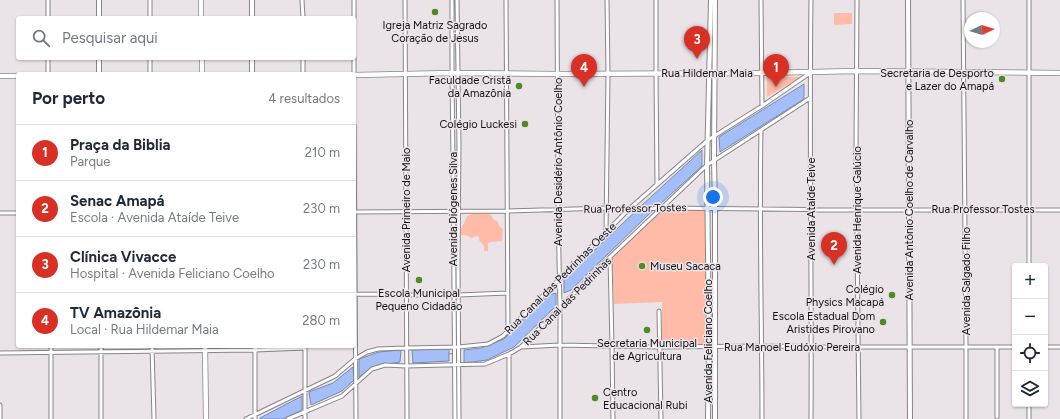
<!DOCTYPE html>
<html lang="pt">
<meta charset="utf-8">
<style>
:root{--surface:#fff;--page:#f2f2f3;--text:#1f2937;--muted:#747a83;--line:#e0e1e3;--accent:#d93025}
body{margin:0;font-family:Figtree,sans-serif;background:var(--page);color:var(--text)}
.controls{position:absolute;right:12px;bottom:12px;display:grid;overflow:hidden;border-radius:4px;box-shadow:0 1px 3px #0004}
.controls button{width:36px;height:36px;display:grid;place-items:center;padding:0;border:0;border-bottom:1px solid var(--line);background:var(--surface);color:var(--text);font:20px sans-serif}
.compass{position:absolute;left:964px;top:12px;width:36px;height:36px;border-radius:50%;background:var(--surface);box-shadow:0 1px 3px #0004;rotate:86deg}
.you{position:absolute;left:713px;top:197px;width:14px;height:14px;margin:-10px;border:3px solid #fff;border-radius:50%;background:#1a73e8;box-shadow:0 0 0 6px #1a73e833}
.badge{display:grid;place-items:center;width:26px;height:26px;border-radius:50%;background:var(--accent);color:#fff;font-size:13px;font-weight:700}
.pin{position:absolute;translate:-50% -33px;filter:drop-shadow(0 1px 2px #0008)}
.pin::after{content:'';position:absolute;top:21px;width:14px;height:12px;background:inherit;clip-path:polygon(0 0,100% 0,50% 100%)}
.list{margin:0;padding:0;list-style:none}
h2{display:flex;justify-content:space-between;align-items:center;height:52px;margin:0;padding:0 16px;font-size:17px}
h2 small{font-size:13px;font-weight:400;color:var(--muted)}
.list li{display:grid;grid-template-columns:26px 1fr auto;gap:12px;align-items:center;box-sizing:border-box;height:56px;padding:0 16px;border-top:1px solid var(--line)}
.list b{display:block;font-size:15px;white-space:nowrap}
.list p{margin:0;font-size:13px;white-space:nowrap;color:var(--muted)}
.list em{font-size:13px;font-style:normal;color:var(--muted)}
.icon{flex:none;width:22px;height:22px;fill:none;stroke:currentColor;stroke-width:2;stroke-linecap:round;stroke-linejoin:round}
.map{position:relative;flex:none;width:1060px;height:419px;overflow:hidden}
.search{position:absolute;background:var(--surface);box-shadow:0 1px 3px #0004;left:16px;top:16px;width:340px;height:44px;display:flex;align-items:center;gap:10px;box-sizing:border-box;padding:0 14px;border-radius:4px;color:var(--muted);font-size:15px}
.panel{position:absolute;background:var(--surface);box-shadow:0 1px 3px #0004;left:16px;top:72px;width:340px;height:276px;border-radius:4px}
.map>svg:first-child{display:block}
.green{fill:#ffbaa8}
.water{fill:#a4bff7;stroke:#788ab2}
.lines{fill:none;stroke-linecap:round;stroke-linejoin:round}
.stream{stroke:#788ab2;stroke-width:1}
.minor-casing{stroke:#898488;stroke-width:5}
.tertiary-casing{stroke:#898488;stroke-width:6}
.secondary-casing{stroke:#898488;stroke-width:6}
.minor{stroke:#fff;stroke-width:3}
.tertiary{stroke:#fff;stroke-width:4}
.secondary{stroke:#fff;stroke-width:4.5}
.poi-dot{fill:#518923;stroke:#eae4e9;stroke-width:1.5}
.labels{text-anchor:middle;stroke-width:3;stroke-linejoin:round;paint-order:stroke}
.poi-label{font-size:11px;fill:#110f10;stroke:#eae4e9;text-anchor:end}
.street-label{font-size:11px;fill:#110f10;stroke:#eae4e9}
</style>
<div class="map">
<svg width="1060" height="419" viewBox="0 0 1060 419">
<rect width="100%" height="100%" fill="#eae4e9"/>
<path class="green" d="M834,13H852V24L834,25Z
M767,77H801L767,97Z
M707,208L708,345L662,346V302L614,304L612,257L663,209Z
M484,213L490,214L494,220L497,221L500,227L503,229L502,241L490,242L488,243V251H484V246L479,240V237L477,236L471,238L466,235H462L460,233C461,227 465,222 467,216L472,214Z"/>
<path class="water" d="M804,84V99L720,152L719,137Z
M702,150V166L647,216L571,290L564,293V279L640,207Z
M556,293V306L514,347L487,360L464,363V350L481,348L504,339L549,295Z
M449,349V361L413,363L412,350Z
M401,350L400,362L372,367L359,377V359L379,352Z
M353,367L354,380L342,391L311,405L309,392L333,383Z
M302,396V410L283,419H260V418Z"/>
<g class="lines">
<path class="stream" d="M449,354L457,353"/>
<g class="minor-casing">
<path id="minor" d="M48,0V18
M150,0V18
M302,0L303,18
M354,0V18
M405,0L407,419
M452,0V73L453,162L455,419
M457,0L459,145L458,261L459,419
M506,0L508,330
M557,0L558,209L560,308V419
M656,0V74L657,184
M761,0L762,106
M857,0L856,148L859,419
M963,0L966,347V419
M1029,0V266
M48,58V74
M150,58V74
M303,58V74
M354,58V74
M354,125L356,419
M761,130C759,226 762,323 762,419
M354,212L507,211L607,208L628,210L662,208L857,210H1060
M0,213H18
M606,232L608,74L607,0
M610,257L612,346L613,419
M354,294L459,295L507,293
M659,311L661,419
M51,346V419
M101,346V419
M152,346L154,419
M305,346V419
M521,347L560,345L660,347L762,346L858,347H1015
M997,347V417
M1045,347H1060
M255,350V419
M0,353L255,350L305,348
M509,354V419
M0,405V419
M246,419L335,376L355,359L367,352L378,349L406,348L459,347L488,344L503,336L628,210L708,140L762,106L810,73
M288,419L342,396L372,369L385,365L406,366L485,364L509,354L521,347L610,257L707,165L810,98
M811,419C812,279 809,140 811,0
M1029,419V404"/>
</g>
<g class="tertiary-casing">
<path id="tertiary" d="M99,0V18
M252,0V18
M715,0L714,160L715,208V419
M908,0L910,419
M99,58V74
M252,58V74
M255,346V350
M708,419L709,346L707,165L711,0"/>
</g>
<g class="secondary-casing">
<path id="secondary" d="M201,0V18
M202,58V74
M354,75L452,73L558,74L761,73L857,71L1060,73
M0,76H18
M205,346L206,419"/>
</g>
<use href="#minor" class="minor"/>
<use href="#tertiary" class="tertiary"/>
<use href="#secondary" class="secondary"/>
</g>
<g class="poi-dot">
<circle cx="435" cy="12" r="4"/>
<circle cx="1002" cy="79" r="4"/>
<circle cx="519" cy="86" r="4"/>
<circle cx="525" cy="124" r="4"/>
<circle cx="642" cy="266" r="4"/>
<circle cx="419" cy="280" r="4"/>
<circle cx="892" cy="295" r="4"/>
<circle cx="883" cy="322" r="4"/>
<circle cx="647" cy="330" r="4"/>
<circle cx="595" cy="398" r="4"/>
</g>
<g class="labels">
<g class="poi-label">
<text x="435" y="29" text-anchor="middle">Igreja Matriz Sagrado<tspan x="435" dy="13">Coração de Jesus</tspan></text>
<text x="994" y="77">Secretaria de Desporto<tspan x="994" dy="13">e Lazer do Amapá</tspan></text>
<text x="511" y="84">Faculdade Cristã<tspan x="511" dy="13">da Amazônia</tspan></text>
<text x="517" y="128">Colégio Luckesi</text>
<text x="650" y="270" text-anchor="start">Museu Sacaca</text>
<text x="884" y="293">Colégio<tspan x="884" dy="13">Physics Macapá</tspan></text>
<text x="419" y="297" text-anchor="middle">Escola Municipal<tspan x="419" dy="13">Pequeno Cidadão</tspan></text>
<text x="875" y="320">Escola Estadual Dom<tspan x="875" dy="13">Aristides Pirovano</tspan></text>
<text x="647" y="347" text-anchor="middle">Secretaria Municipal<tspan x="647" dy="13">de Agricultura</tspan></text>
<text x="603" y="396" text-anchor="start">Centro<tspan x="603" dy="13">Educacional Rubi</tspan></text>
</g>
<g class="street-label">
<text x="707" y="77">Rua Hildemar Maia</text>
<text transform="translate(558 162) rotate(-90)" y="4">Avenida Desidério Antônio Coelho</text>
<text transform="translate(635 208) rotate(-1)" y="4">Rua Professor Tostes</text>
<text transform="translate(453 209) rotate(-90)" y="4">Avenida Diógenes Silva</text>
<text transform="translate(811 209) rotate(-90)" y="4">Avenida Ataíde Teive</text>
<text x="983" y="213">Rua Professor Tostes</text>
<text transform="translate(406 210) rotate(-90)" y="4">Avenida Primeiro de Maio</text>
<text transform="translate(857 210) rotate(-90)" y="4">Avenida Henrique Galúcio</text>
<text transform="translate(909 210) rotate(-90)" y="4">Avenida Antônio Coelho de Carvalho</text>
<text transform="translate(560 278) rotate(-45)" y="4">Rua Canal das Pedrinhas Oeste</text>
<text transform="translate(966 281) rotate(-90)" y="4">Avenida Salgado Filho</text>
<text transform="translate(567 301) rotate(-45)" y="4">Rua Canal das Pedrinhas</text>
<text transform="translate(708 341) rotate(-90)" y="4">Avenida Feliciano Coelho</text>
<text x="792" y="351">Rua Manoel Eudóxio Pereira</text>
</g>
</g>
</svg>
<div class="controls">
<button>+</button>
<button>−</button>
<button><svg class="icon" aria-label="locate" viewBox="0 0 24 24"><circle cx="12" cy="12" r="6"/><path d="M12 2v4M12 18v4M2 12h4M18 12h4"/></svg></button>
<button><svg class="icon" aria-label="layers" viewBox="0 0 24 24"><path d="M12 4l9 5-9 5-9-5zM3 14l9 5 9-5"/></svg></button>
</div>
<svg class="compass" viewBox="-18 -18 36 36"><path d="M0-13l5 13h-10z" fill="#e53935"/><path d="M0 13l5-13h-10z" fill="#747a83"/></svg>
<div class="you"></div>
<div class="pin badge" style="left:776px;top:87px">1</div>
<div class="pin badge" style="left:834px;top:265px">2</div>
<div class="pin badge" style="left:697px;top:59px">3</div>
<div class="pin badge" style="left:584px;top:87px">4</div>
<div class="search"><svg class="icon" aria-label="search" viewBox="0 0 24 24"><circle cx="10" cy="10" r="6"/><path d="M15 15l6 6"/></svg>Pesquisar aqui</div>
<section class="panel">
<h2>Por perto<small>4 resultados</small></h2>
<ul class="list">
<li><span class="badge">1</span><div><b>Praça da Biblia</b><p>Parque</p></div><em>210 m</em></li>
<li><span class="badge">2</span><div><b>Senac Amapá</b><p>Escola · Avenida Ataíde Teive</p></div><em>230 m</em></li>
<li><span class="badge">3</span><div><b>Clínica Vivacce</b><p>Hospital · Avenida Feliciano Coelho</p></div><em>230 m</em></li>
<li><span class="badge">4</span><div><b>TV Amazônia</b><p>Local · Rua Hildemar Maia</p></div><em>280 m</em></li>
</ul>
</section>
</div>
